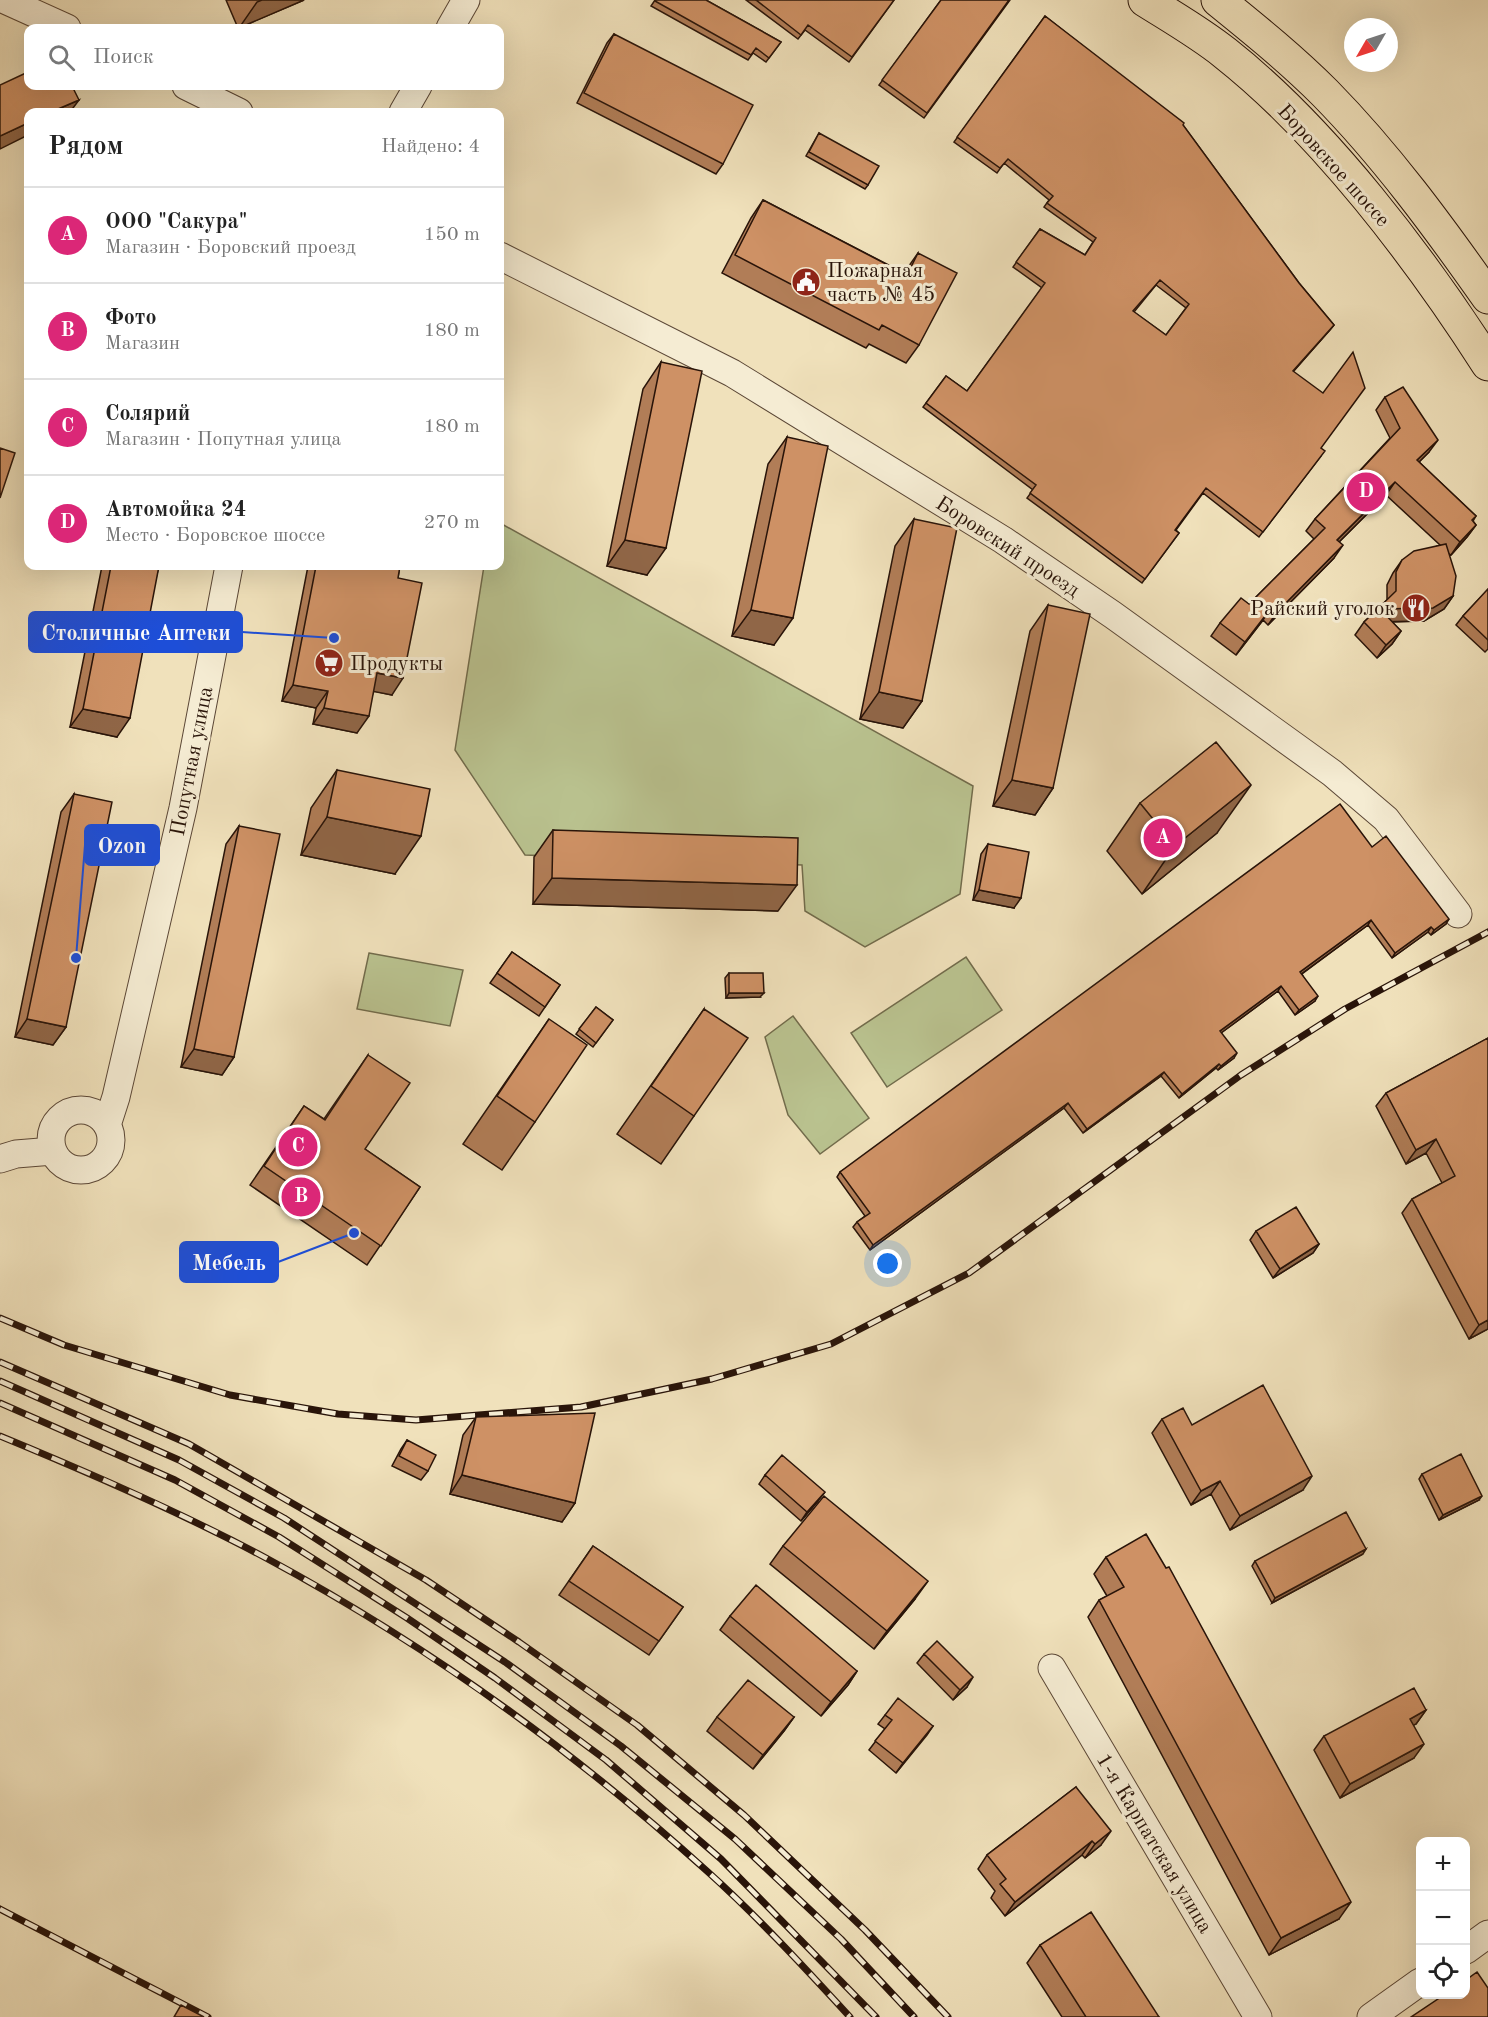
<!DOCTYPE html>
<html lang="ru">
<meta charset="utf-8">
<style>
:root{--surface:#fff;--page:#f2f2f2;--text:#222;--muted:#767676;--line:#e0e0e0;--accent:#db2777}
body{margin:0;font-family:"Old Standard TT",serif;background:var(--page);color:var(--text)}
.controls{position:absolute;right:18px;bottom:18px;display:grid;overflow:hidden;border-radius:12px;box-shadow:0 6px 24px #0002}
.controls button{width:54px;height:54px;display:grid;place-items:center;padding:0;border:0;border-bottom:2px solid var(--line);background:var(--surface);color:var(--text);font:30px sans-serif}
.compass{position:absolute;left:1344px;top:18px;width:54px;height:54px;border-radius:50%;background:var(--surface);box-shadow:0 6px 24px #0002;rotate:231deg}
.you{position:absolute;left:888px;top:1264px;width:21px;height:21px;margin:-15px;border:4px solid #fff;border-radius:50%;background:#1a73e8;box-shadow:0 0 0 9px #1a73e833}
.badge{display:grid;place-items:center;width:39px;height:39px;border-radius:50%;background:var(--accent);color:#fff;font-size:20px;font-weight:700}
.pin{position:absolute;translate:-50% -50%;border:3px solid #fff;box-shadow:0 2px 6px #0006}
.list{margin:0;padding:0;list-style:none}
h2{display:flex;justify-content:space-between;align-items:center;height:78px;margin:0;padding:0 24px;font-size:26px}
h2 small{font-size:20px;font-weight:400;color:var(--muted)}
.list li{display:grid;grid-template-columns:39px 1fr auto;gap:18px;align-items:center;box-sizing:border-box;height:96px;padding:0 24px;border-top:2px solid var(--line)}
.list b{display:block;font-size:22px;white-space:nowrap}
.list p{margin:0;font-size:20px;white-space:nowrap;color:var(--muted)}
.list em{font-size:20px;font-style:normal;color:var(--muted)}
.icon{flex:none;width:33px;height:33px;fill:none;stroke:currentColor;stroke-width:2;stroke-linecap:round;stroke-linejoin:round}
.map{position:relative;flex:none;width:1488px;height:2017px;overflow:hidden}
.search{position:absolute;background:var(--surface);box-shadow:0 6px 24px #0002;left:24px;top:24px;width:480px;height:66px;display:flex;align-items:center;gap:15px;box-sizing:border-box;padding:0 21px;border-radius:12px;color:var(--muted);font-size:22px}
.panel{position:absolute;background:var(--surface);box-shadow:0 6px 24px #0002;left:24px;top:108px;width:480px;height:462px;border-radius:12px}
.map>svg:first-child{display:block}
.green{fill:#bac390;stroke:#726c4c;stroke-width:1.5}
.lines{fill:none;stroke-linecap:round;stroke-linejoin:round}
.minor-casing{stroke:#5b4736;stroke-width:29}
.major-casing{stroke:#291409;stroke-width:35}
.minor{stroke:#f5ecd3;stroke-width:27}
.major{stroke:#f0e1bb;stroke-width:33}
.rail-casing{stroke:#291409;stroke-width:7}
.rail{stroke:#f5ecd3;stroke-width:4.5;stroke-dasharray:14;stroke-linecap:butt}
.wall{fill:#b17d57;stroke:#291409;stroke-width:1.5;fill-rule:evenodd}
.shaded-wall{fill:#906647;stroke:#291409;stroke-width:1.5}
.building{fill:#ce9165;stroke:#291409;stroke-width:1.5;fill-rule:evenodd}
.labels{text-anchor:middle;stroke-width:6;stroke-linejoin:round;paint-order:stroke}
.street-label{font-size:21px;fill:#291409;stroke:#f5ecd3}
.poi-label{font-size:21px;fill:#291409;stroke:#f5ecd3;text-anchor:start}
.leader{fill:none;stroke:#1d4ed8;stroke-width:2}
.callout-dot{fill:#1d4ed8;stroke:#f5ecd3;stroke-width:2}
.callout{fill:#1d4ed8;stroke:#1d4ed8;stroke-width:2}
.callout-label{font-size:22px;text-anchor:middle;font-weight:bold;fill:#fff}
</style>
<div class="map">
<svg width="1488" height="2017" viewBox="0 0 1488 2017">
<rect width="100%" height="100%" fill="#f0e1bb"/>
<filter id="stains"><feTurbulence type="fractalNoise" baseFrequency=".00333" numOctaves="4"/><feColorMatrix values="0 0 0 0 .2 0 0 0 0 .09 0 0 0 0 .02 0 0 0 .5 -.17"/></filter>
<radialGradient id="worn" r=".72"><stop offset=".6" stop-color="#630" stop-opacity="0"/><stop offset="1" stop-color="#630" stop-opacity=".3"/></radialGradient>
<path class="green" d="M500,523L973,786L960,894L865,947L805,911L802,865L525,855L455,750L484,566H500Z
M369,953L463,970L450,1026L357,1009Z
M966,957L1002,1010L887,1087L851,1033Z
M793,1016L869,1118L820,1154L788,1115L765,1037Z"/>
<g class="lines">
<g class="minor-casing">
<path id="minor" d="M5,0L67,28
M450,28L466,0
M186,86L239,112
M403,112L418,86
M500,256L732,373L1003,540L1113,615L1332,773L1386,819L1458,914
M51 1140a30 30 0 1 1 60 0a30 30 0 1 1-60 0Z
M107,1125L116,1097L183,808L229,566
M0,1159L16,1154L53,1151
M1052,1668L1258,2017
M1466,1950L1488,1934
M1371,2017L1420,1982"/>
</g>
<g class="major-casing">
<path id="major" d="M1145,0C1172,17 1200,33 1225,53C1324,131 1420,258 1488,364
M1218,0C1255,30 1291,59 1325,93C1386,155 1438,226 1488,297"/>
</g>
<use href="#minor" class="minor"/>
<use href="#major" class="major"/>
<g class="rail-casing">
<path id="rail" d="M0,1318L64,1345L230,1395L338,1414L416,1420L581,1407L712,1379L831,1344L969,1273L1241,1075L1345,1009L1488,932
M0,1362L189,1444L426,1580L519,1642L637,1725L744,1815L865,1930L948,2017
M0,1381L179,1460L284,1518L505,1662L621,1746L735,1839L841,1939L914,2017
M0,1403L175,1480L279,1537L407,1618L495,1678L606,1760L721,1859L876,2017
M0,1436C90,1473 180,1512 266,1558C424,1643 574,1751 708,1872C758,1917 804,1967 850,2017
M0,1909L208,2017"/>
</g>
<use href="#rail" class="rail"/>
</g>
<path class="wall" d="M226,0H304L238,28Z
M655,0H706L781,42L766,62L753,53L748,60L651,6Z
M746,0H894L849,62L805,30L798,39Z
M941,0H1010L924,118L879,85Z
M1045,16L1183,125L1299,283L1334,325L1293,372L1321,448V456L1259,537L1203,493L1176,530L1179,533L1142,583L1027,498L1033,490L923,407L946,376L967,391L1042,288L1013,267L1040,229L1085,255L1093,242L1044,207L1049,200L1004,163L997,173L954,142ZM1156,285L1186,308L1166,335L1134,312Z
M614,34L723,164L716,174L577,103L607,43Z
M819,133L868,185L865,189L806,156Z
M763,200L904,273L918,253L919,345L906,363L869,344L866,348L722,273L751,218Z
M661,362L647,575L607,566L643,389Z
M1385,397L1429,452L1419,462L1476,516L1473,521L1476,525L1467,537L1451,555L1449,554L1453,596L1444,609L1424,621L1392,622L1401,631L1392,644L1377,658L1355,635L1364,622L1387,600V585L1393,573L1402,560L1440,545L1386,495L1339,542L1334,558L1268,625L1263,620L1236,655L1211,636L1220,623L1249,604L1314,539L1306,531L1315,519L1390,438L1376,410Z
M787,437L774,645L732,636L768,464Z
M914,519L922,701L903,728L860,719L895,546Z
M102,566H159L117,737L70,727Z
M308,566H400L398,578L392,695L374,691L357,733L313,724L316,708L282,701Z
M1488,589V649L1485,652L1456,625L1463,616Z
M1048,605L1053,788L1035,815L993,806L1030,631Z
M337,770L395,874L301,855L311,808Z
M74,794L66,1027L53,1045L15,1037L61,812Z
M1140,803L1217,833L1142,894L1107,851Z
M239,826L234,1057L222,1075L181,1067L226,844Z
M553,830L778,911L533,904L534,857Z
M988,844L1014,908L973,900L981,854Z
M1372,847L1446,924L1431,935L1428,932L1392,958L1368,925L1302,974L1315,1001L1295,1015L1278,991L1221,1033L1234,1058L1218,1070L1216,1068L1179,1098L1161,1076L1083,1133L1064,1108L870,1250L853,1227L857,1222L865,1216L837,1177L840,1172Z
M512,952L560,985L539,1016L490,983Z
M729,973L760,997L726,998L725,978Z
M596,1007L613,1020L593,1047L576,1034Z
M704,1009L694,1116L661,1164L617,1134Z
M549,1019L535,1122L502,1170L463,1144Z
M1488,1038V1329L1469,1339L1402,1213L1412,1199L1442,1183L1426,1153L1406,1164L1376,1106L1386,1093Z
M368,1055L365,1149L420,1187L367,1265L250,1185L304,1106L324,1119Z
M1256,1231L1319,1244L1313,1253L1273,1278L1250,1240Z
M476,1417L575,1503L562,1522L450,1494L463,1435Z
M1162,1419L1192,1425L1303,1490L1230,1530L1211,1494L1191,1505L1152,1433Z
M407,1440L428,1471L421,1480L392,1466L401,1449Z
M1422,1474L1479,1500L1439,1520L1419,1479Z
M765,1475L818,1501L801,1521L759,1484Z
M593,1546L683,1607L649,1655L559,1595Z
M783,1546L915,1599L874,1649L770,1564Z
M1363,1554L1272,1603L1252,1566L1255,1561Z
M1106,1557L1339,1919L1269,1955L1088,1617L1099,1600L1107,1596L1094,1574Z
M730,1616L857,1671L848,1685L821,1716L720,1630Z
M924,1654L967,1687L953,1700L917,1663Z
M1426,1710L1416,1724L1413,1725L1414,1758L1340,1798L1314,1750L1324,1736Z
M885,1715L933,1726L896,1773L869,1750L885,1729L878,1724Z
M717,1717H794L784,1731L753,1769L707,1731Z
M1076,1787L1101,1845L1085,1858L1082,1855L1005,1916L991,1898L995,1891L978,1869L987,1855Z
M1040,1945L1159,2017H1062L1027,1963Z"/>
<path class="shaded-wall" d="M262,0H304L239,28L257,2Z
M79,100L70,112H51Z
M28,123V135L0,149V136Z
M1334,325L1330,330L1289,376L1293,371Z
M1438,440L1429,452L1408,473L1417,460Z
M1395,482L1386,495L1328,553L1337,540Z
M1476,525L1467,537L1451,555L1460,542Z
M625,540L666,548L647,575L607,566Z
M1343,545L1334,558L1268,625L1277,612Z
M1453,596L1444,609L1424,621L1371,622L1380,609Z
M1272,607L1263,620L1236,655L1245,642Z
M751,610L793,618L774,645L732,636Z
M1401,631L1392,644L1377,658L1386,645Z
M377,673L403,678L392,695L366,690Z
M293,685L328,691L316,708L282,701Z
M879,692L922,701L903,728L860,719Z
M324,708L369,716L357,733L313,724Z
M83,709L130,718L117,737L70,727Z
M1012,780L1053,788L1035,815L993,806Z
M1251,785L1217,833L1142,894L1175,846Z
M327,817L421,836L395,874L301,855Z
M552,878L797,885L778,911L533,904Z
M979,890L1021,898L1014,908L973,900Z
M1449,919L1446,924L1431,935L1434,930Z
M1371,920L1368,925L1297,977L1300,972Z
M1431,927L1428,932L1392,958L1395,953Z
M1281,986L1278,991L1217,1036L1220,1031Z
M729,993H764L760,997L726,998Z
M1318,996L1315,1001L1295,1015L1299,1010Z
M27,1019L66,1027L53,1045L15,1037Z
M194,1049L234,1057L222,1075L181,1067Z
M1237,1053L1234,1058L1218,1070L1221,1066Z
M1219,1064L1216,1068L1179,1098L1182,1094Z
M1164,1072L1161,1076L1083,1133L1087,1129Z
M1068,1103L1064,1108L870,1250L873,1245Z
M1436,1139L1426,1153L1406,1164L1416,1150Z
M1319,1244L1313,1253L1273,1278L1280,1269Z
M1488,1320V1329L1469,1339L1479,1325Z
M462,1475L575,1503L562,1522L450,1494Z
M1312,1476L1303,1490L1230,1530L1240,1516Z
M1220,1481L1211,1494L1191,1505L1201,1491Z
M825,1492L818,1501L801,1521L807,1512Z
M1482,1496L1479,1500L1439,1520L1443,1515Z
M1366,1549L1363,1554L1272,1603L1275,1598Z
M928,1581L915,1599L874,1649L887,1631Z
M857,1671L848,1685L821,1716L831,1702Z
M973,1677L967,1687L953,1700L960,1690Z
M1426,1710L1416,1724L1400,1732L1410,1719Z
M794,1717L784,1731L753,1769L763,1755Z
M933,1726L927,1735L896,1773L903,1763Z
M1424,1744L1414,1758L1340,1798L1350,1784Z
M1111,1831L1101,1845L1085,1858L1095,1844Z
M1092,1841L1082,1855L1005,1916L1015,1902Z
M1351,1902L1339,1919L1269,1955L1281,1938Z"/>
<path class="building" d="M655,0H706L781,42L769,58L756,48L751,55L655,1Z
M756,0H894L852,57L808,25L801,35Z
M941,0H1009L927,113L882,80Z
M1045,16L1184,123L1183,125L1299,283L1334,325L1293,371L1323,393L1353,352L1365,388L1321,448L1325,451L1263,532L1206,488L1175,530L1179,533L1145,579L1030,493L1036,485L926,403L946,376L967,391L1045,283L1016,262L1040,229L1085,255L1096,238L1047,203L1053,196L1008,159L1000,168L957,137ZM1160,280L1189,304L1166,335L1133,311Z
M614,34L753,105L723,164L584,93Z
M28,72V86H72L79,100L51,112H28V123L0,136V85Z
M819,133L879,166L868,185L809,152Z
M763,200L907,275L918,253L957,273L919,345L882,325L879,330L735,255Z
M661,362L702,371L666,548L625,540Z
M1403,387L1438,440L1417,460L1476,516L1472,520L1476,525L1460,542L1395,482L1337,540L1343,545L1277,612L1272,607L1245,642L1220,623L1241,598L1249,604L1325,528L1315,519L1400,428L1385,397Z
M787,437L828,446L793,618L751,610Z
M0,448L15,453L0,498Z
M914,519L957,528L922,701L879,692Z
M1446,544L1456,576L1453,596L1433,608L1380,609L1401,631L1386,645L1364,622L1396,591V572L1402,560L1414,551Z
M111,566H159L130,718L83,709Z
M316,566H400L398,578L422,583L403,678L377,673L369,716L324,708L328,691L293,685Z
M1488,589V640L1463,616Z
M1048,605L1090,614L1053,788L1012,780Z
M1216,742L1251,785L1175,846L1140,803Z
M337,770L430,789L421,836L327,817Z
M74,794L112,802L66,1027L27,1019Z
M1340,804L1372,847L1386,836L1449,919L1434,930L1431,927L1395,953L1371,920L1300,972L1318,996L1299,1010L1281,986L1220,1031L1237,1053L1221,1066L1219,1064L1182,1094L1164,1072L1087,1129L1068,1103L873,1245L857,1222L870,1213L840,1172Z
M239,826L280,834L234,1057L194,1049Z
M553,830L798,838L797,885L552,878Z
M988,844L1029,852L1021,898L979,890Z
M512,952L560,985L545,1007L497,973Z
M729,973H763L764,993H729Z
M596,1007L613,1020L596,1043L579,1029Z
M704,1009L748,1038L694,1116L651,1086Z
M549,1019L587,1045L535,1122L497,1096Z
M1488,1038V1320L1479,1325L1412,1199L1455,1176L1436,1139L1416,1150L1386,1093Z
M368,1055L410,1083L365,1149L420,1187L381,1246L264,1166L304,1106L325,1120Z
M1296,1207L1319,1244L1280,1269L1256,1231Z
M1263,1385L1312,1476L1240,1516L1220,1481L1201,1491L1162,1419L1183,1408L1192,1425Z
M595,1413L575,1503L462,1475L476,1417Z
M407,1440L436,1455L428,1471L399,1456Z
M1461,1454L1482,1496L1443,1515L1422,1474Z
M782,1455L825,1492L807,1512L765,1475Z
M824,1496L928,1581L887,1631L783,1546Z
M1346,1512L1366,1549L1275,1598L1255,1561Z
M1146,1534L1166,1568L1169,1567L1351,1902L1281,1938L1099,1600L1124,1587L1106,1557Z
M593,1546L683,1607L659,1641L569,1581Z
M756,1585L857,1671L831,1702L730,1616Z
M937,1641L973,1677L960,1690L924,1654Z
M748,1680L794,1717L763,1755L717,1717Z
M1414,1688L1426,1710L1410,1719L1424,1744L1350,1784L1324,1736Z
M898,1698L933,1726L903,1763L875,1741L892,1720L885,1715Z
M1076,1787L1111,1831L1095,1844L1092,1841L1015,1902L1000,1884L1006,1879L987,1855Z
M1091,1912L1159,2017H1086L1040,1945Z
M1477,1972L1488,1988V2017H1411L1444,1995H1466V1980Z
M181,2005L204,2017H174Z"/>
<defs>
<g id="civic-disc" transform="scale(1.5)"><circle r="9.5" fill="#8f2418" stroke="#f5ecd3"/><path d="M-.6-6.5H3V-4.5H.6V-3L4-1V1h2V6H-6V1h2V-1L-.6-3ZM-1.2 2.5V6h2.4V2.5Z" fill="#fff"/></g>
<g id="restaurant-disc" transform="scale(1.5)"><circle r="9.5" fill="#8f2418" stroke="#f5ecd3"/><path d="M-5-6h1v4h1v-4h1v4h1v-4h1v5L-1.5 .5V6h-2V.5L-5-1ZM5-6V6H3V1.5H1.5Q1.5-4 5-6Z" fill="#fff"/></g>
<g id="supermarket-disc" transform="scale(1.5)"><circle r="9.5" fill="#8f2418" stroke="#f5ecd3"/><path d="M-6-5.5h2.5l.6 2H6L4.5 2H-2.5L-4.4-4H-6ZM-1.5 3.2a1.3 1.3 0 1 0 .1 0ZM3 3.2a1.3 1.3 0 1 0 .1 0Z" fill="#fff"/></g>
</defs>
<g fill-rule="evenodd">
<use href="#civic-disc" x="806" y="282"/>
<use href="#restaurant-disc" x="1416" y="608"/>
<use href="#supermarket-disc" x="329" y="663"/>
</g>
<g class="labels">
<g class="street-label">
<text transform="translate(1334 165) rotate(48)" y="7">Боровское шоссе</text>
<text transform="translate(1008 546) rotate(33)" y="7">Боровский проезд</text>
<text transform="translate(191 761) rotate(-79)" y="7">Попутная улица</text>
<text transform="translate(1155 1843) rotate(59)" y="7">1-я Карпатская улица</text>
</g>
<g class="poi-label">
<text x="827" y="277">Пожарная<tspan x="827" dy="24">часть № 45</tspan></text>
<text x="1395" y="615" text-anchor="end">Райский уголок</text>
<text x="350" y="670">Продукты</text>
</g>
</g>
<path class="leader" d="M334 638L242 632M76 958L85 845M354 1233L278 1262"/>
<g class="callout-dot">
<circle cx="334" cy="638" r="6"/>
<circle cx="76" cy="958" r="6"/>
<circle cx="354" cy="1233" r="6"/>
</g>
<g class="callout">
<rect x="29" y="612" width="213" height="40" rx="6"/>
<rect x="85" y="825" width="74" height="40" rx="6"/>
<rect x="180" y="1242" width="98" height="40" rx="6"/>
</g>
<g class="callout-label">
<text x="136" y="640">Столичные Аптеки</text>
<text x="122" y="853">Ozon</text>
<text x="229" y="1270">Мебель</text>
</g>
<rect width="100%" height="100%" filter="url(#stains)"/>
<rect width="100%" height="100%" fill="url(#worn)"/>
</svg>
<div class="controls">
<button>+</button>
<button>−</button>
<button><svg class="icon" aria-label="locate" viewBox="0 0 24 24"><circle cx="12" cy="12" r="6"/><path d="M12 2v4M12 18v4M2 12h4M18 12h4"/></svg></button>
</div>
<svg class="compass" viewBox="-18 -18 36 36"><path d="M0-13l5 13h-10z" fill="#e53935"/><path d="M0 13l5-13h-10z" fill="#767676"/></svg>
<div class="you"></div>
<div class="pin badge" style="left:1163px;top:838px">A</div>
<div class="pin badge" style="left:301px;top:1197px">B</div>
<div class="pin badge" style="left:298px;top:1147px">C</div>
<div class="pin badge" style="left:1366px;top:492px">D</div>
<div class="search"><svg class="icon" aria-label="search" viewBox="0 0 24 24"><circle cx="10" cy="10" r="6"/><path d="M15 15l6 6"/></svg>Поиск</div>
<section class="panel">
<h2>Рядом<small>Найдено: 4</small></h2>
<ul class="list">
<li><span class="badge">A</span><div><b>ООО &quot;Сакура&quot;</b><p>Магазин · Боровский проезд</p></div><em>150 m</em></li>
<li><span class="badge">B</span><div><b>Фото</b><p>Магазин</p></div><em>180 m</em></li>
<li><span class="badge">C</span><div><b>Солярий</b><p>Магазин · Попутная улица</p></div><em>180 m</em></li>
<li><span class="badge">D</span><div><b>Автомойка 24</b><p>Место · Боровское шоссе</p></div><em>270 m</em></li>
</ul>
</section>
</div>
